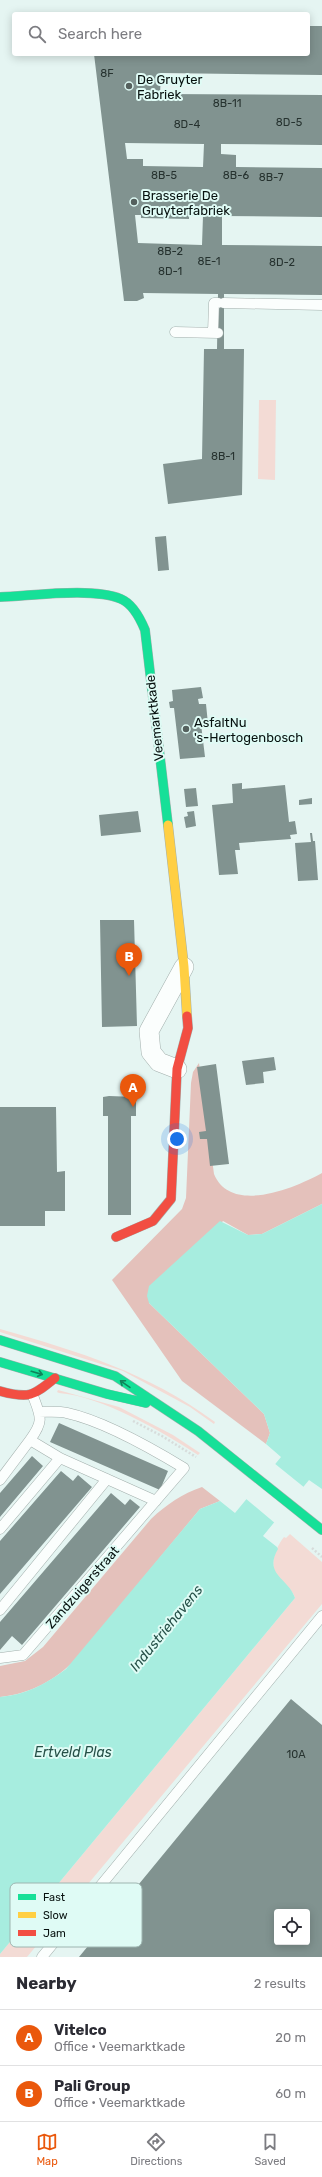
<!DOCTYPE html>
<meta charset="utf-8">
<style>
:root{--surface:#fff;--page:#f7f7f7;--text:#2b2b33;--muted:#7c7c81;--line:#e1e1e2;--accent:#ea580c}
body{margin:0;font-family:Rubik,sans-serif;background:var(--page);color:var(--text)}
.controls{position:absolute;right:12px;bottom:12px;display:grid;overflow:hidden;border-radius:4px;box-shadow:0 2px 10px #0003}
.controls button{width:36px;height:36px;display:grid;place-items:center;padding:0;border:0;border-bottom:1px solid var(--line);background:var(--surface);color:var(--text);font:20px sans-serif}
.you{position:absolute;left:177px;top:1139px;width:14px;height:14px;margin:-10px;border:3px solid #fff;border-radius:50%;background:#1a73e8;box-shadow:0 0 0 6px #1a73e833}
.badge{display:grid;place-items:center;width:26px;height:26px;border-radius:50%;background:var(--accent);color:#fff;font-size:13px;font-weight:700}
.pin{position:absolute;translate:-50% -33px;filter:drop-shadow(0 1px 2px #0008)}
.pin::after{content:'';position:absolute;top:21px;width:14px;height:12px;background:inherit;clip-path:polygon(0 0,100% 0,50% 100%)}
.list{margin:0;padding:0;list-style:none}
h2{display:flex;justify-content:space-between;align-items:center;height:52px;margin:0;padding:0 16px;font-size:17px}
h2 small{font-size:13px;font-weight:400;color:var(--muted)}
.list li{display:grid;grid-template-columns:26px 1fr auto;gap:12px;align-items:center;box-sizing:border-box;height:56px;padding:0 16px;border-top:1px solid var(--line)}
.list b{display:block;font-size:15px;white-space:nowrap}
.list p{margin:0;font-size:13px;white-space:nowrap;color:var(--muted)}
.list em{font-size:13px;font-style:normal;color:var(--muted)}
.icon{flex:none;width:22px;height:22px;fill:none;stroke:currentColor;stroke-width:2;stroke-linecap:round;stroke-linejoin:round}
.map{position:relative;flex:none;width:322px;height:1957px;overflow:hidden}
.search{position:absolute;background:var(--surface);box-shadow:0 2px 10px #0003;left:12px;right:12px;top:12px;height:44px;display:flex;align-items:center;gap:10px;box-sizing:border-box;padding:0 14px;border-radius:4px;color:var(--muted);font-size:15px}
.sheet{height:164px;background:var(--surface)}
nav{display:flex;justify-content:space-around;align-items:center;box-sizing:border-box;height:56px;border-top:1px solid var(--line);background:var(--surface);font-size:11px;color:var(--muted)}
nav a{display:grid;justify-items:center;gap:2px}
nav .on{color:var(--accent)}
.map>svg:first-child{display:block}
.green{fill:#f3dbd5}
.forest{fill:#e4c1bb}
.water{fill:#a7eddf}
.pier{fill:#e5f5f2}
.building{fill:#819390;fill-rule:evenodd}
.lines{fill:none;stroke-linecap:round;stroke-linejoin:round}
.lane-casing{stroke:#a2afac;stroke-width:11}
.street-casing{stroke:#a2afac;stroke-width:20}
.fast-casing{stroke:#a2afac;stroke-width:10}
.slow-casing{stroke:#a2afac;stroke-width:10}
.jam-casing{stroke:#a2afac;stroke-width:10}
.path{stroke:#d7dcdb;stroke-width:2.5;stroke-dasharray:2 2;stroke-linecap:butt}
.lane{stroke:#fbfefd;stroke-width:10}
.street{stroke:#fbfefd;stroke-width:19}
.fast{stroke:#16e098;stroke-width:9}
.slow{stroke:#ffcf43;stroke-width:9}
.jam{stroke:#f24e42;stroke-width:9}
.oneway{stroke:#0f835a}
.poi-dot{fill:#55615e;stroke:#dffbf5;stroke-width:1.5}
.labels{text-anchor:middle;stroke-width:4;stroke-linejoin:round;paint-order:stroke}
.number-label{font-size:11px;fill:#26322f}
.poi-label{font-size:13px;fill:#07110f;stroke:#dffbf5;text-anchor:start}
.street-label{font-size:13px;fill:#07110f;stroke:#dffbf5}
.water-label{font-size:14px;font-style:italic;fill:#265048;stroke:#dffbf5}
.key{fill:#dffbf5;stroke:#9eb5b0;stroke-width:1}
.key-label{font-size:11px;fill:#07110f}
</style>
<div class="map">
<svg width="322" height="1957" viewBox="0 0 322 1957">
<rect width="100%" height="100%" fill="#e5f5f2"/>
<path class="green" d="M259,400H276L275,480L258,479Z
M0,1329C80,1352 147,1372 215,1422L214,1424L190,1407L123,1371L0,1332Z
M58,1390L119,1407L173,1435L200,1453L198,1455C163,1432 101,1396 59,1393L57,1392Z
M290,1534L322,1562V1604L27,1957H0V1954L295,1598C292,1587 281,1584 276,1574C269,1562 277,1546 284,1537L286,1538Z"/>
<path class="forest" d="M199,1063L214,1174C231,1215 295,1188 322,1173V1204L262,1234L248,1235L223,1221L149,1303L264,1414L270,1433L266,1444L182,1381L112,1280L182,1209L186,1198L191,1083L193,1072Z
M202,1487L220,1501L200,1509L77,1658C56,1680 30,1694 0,1697V1666L25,1661L43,1647L151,1519C167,1504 182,1494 202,1487Z"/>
<path class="water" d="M322,1204V1489L309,1480L263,1536L277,1547L278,1549C263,1575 289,1578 295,1598L0,1954V1697C25,1695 46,1684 66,1669L200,1509L220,1501L235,1513L281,1457L266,1444L270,1433L264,1414L149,1303L147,1296L149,1286L220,1221L248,1235L262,1234Z"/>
<path class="pier" d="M274,1463L305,1488L276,1524L245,1498Z"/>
<path class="building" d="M308,26H322V75L161,73L160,94L322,95V145L221,144V154L236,155V167L322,168V217L222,216V245L322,246V295L224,294V349H244L242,495L168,504L163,464L202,459L204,349H217L218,294L143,293L144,298L137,301H124L94,54H308ZM125,143L204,144L203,167L143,166V159H127ZM135,215H141V218L189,219V216H203L202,245L138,243Z
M166,536L169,570L158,571L155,537Z
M201,687L203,698L198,699L199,704H206L208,724H201L205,757L180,759L174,708H170L169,702L173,701L172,690Z
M242,783V789L285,785L289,822L295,821L297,834L290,835L291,839L239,843L240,850H235L238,874L219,875L212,805L233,803L232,784Z
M196,788L198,806L186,807L184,789Z
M312,798V804L299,805V800Z
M138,811L141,832L101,836L99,815Z
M194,811L196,826L186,828L184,817L188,816L187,812Z
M310,833H312L313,841H315L318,880L298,881L295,843L311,842Z
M100,920H134L137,1026L102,1027Z
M274,1057L276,1070L263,1072L264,1083L246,1085L242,1061Z
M216,1064L229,1164L210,1166L207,1139H200L199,1132L206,1131L197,1067Z
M109,1096L136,1097V1116H131V1215H108V1116H103V1097Z
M0,1107H56L57,1172L65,1171V1211H45V1226H0Z
M59,1423L168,1471L160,1490L50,1442Z
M32,1456L43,1466L0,1517V1493Z
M61,1471L73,1481L78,1475L92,1487L0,1594V1541Z
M111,1493L125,1505L130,1499L140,1507L22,1645L12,1636L0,1650V1622Z
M291,1699L322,1725V1957H79ZM277,1912H307V1942H277Z"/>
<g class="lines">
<g class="lane-casing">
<path id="lane" d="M224,303L322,305
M175,332L218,333
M213,333L214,303H218
M33,1396C41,1417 44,1421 30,1440L60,1458L156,1501
M0,1480L30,1440
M0,1529L60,1458
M0,1610L107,1479
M0,1658L23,1655L184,1468C151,1448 104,1421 67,1413C58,1411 49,1412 39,1412
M42,1957L322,1616"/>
</g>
<g class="street-casing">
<path id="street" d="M177,1069L159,1062L151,1052L149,1031L184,967"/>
</g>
<g class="fast-casing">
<path id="fast" d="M0,597C32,596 92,587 121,599C133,604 140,618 145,630L168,825
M0,1340L115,1376L198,1431L322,1530
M0,1362L107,1394L146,1403"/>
</g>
<g class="slow-casing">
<path id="slow" d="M168,825L184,967L187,1016"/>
</g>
<g class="jam-casing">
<path id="jam" d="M116,1237L153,1221L171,1199L177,1069L188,1028L187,1016
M0,1391C29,1399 33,1396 55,1378"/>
</g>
<path class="path" d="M133,1421L162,1436L196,1457
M312,1548L322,1557"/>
<use href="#lane" class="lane"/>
<use href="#street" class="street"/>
<use href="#fast" class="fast"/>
<use href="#slow" class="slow"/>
<use href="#jam" class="jam"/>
</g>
<defs><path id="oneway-shaft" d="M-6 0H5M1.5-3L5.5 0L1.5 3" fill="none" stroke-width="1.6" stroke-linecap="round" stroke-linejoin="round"/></defs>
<g class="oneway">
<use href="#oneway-shaft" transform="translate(37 1373) rotate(16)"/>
<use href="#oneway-shaft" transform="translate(125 1384) rotate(-145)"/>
</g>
<g class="poi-dot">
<circle cx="129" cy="86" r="4"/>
<circle cx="134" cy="202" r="4"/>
<circle cx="186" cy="729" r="4"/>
</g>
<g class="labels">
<g class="number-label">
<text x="107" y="77">8F</text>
<text x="227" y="107">8B-11</text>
<text x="289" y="126">8D-5</text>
<text x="187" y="128">8D-4</text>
<text x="164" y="179">8B-5</text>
<text x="236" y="179">8B-6</text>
<text x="271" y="181">8B-7</text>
<text x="170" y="255">8B-2</text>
<text x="209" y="265">8E-1</text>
<text x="282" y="266">8D-2</text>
<text x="170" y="275">8D-1</text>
<text x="223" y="460">8B-1</text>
<text x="296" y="1758">10A</text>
</g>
<g class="poi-label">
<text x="137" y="84">De Gruyter<tspan x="137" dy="15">Fabriek</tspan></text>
<text x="142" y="200">Brasserie De<tspan x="142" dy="15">Gruyterfabriek</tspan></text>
<text x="194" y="727">AsfaltNu<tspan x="194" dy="15">'s-Hertogenbosch</tspan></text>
</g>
<g class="street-label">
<text transform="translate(154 718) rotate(-96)" y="5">Veemarktkade</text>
<text transform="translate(82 1587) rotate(-49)" y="5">Zandzuigerstraat</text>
</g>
<g class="water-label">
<text transform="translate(166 1628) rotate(-51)" y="5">Industriehavens</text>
<text x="73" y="1757">Ertveld Plas</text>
</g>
</g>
<rect x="10" y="1883" width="132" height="64" rx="6" class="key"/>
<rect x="18" y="1894" width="18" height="6" fill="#16e098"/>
<rect x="18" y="1912" width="18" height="6" fill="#ffcf43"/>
<rect x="18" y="1930" width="18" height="6" fill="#f24e42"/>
<g class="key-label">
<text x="43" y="1901">Fast</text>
<text x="43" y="1919">Slow</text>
<text x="43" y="1937">Jam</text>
</g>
</svg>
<div class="controls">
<button><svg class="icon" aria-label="locate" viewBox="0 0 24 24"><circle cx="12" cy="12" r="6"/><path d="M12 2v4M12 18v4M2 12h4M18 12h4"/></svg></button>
</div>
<div class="you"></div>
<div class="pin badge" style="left:133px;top:1107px">A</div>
<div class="pin badge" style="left:129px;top:976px">B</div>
<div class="search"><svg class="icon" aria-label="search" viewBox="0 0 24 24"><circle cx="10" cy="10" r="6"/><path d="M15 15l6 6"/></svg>Search here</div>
</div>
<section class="sheet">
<h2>Nearby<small>2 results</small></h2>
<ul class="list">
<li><span class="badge">A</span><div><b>Vitelco</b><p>Office · Veemarktkade</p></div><em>20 m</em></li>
<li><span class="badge">B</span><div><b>Pali Group</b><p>Office · Veemarktkade</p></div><em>60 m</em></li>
</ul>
</section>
<nav>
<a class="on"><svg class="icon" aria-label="map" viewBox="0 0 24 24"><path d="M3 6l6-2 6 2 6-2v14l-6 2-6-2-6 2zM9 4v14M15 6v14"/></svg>Map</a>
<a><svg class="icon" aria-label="directions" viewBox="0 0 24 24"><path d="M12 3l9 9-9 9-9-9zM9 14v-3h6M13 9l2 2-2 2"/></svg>Directions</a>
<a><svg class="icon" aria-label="saved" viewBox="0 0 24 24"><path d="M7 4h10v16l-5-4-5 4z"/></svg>Saved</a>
</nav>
